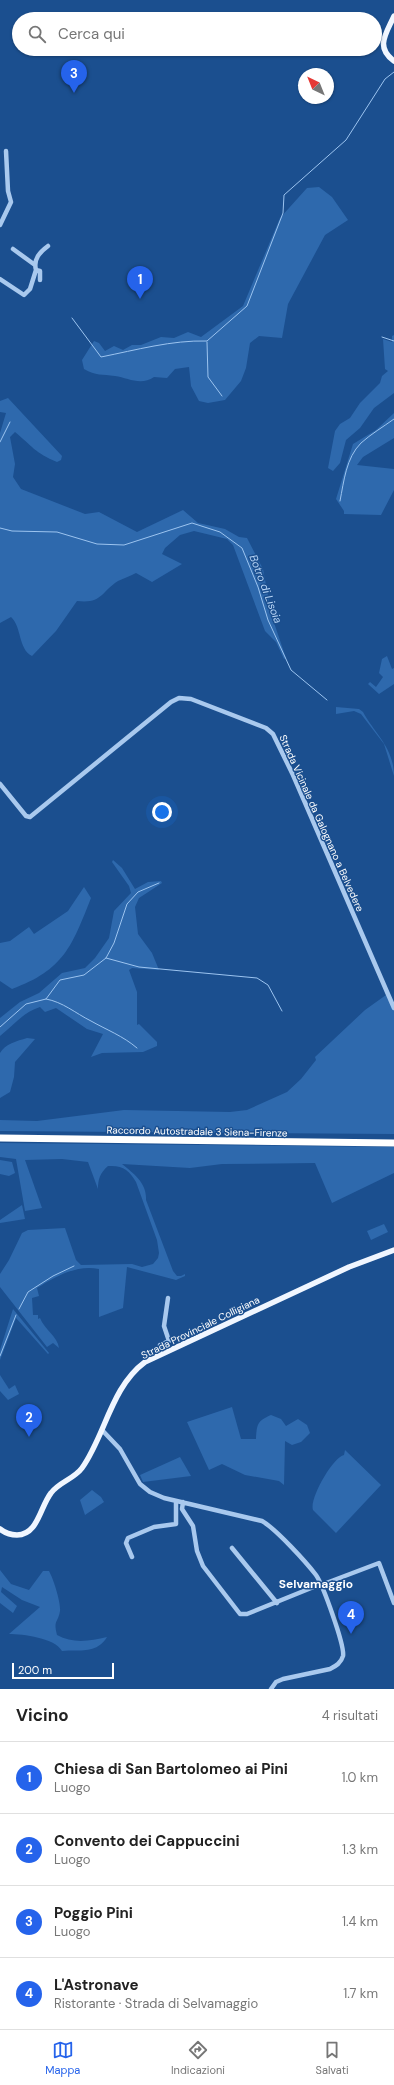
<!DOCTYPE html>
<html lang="it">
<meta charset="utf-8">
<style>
:root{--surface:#fff;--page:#f2f2f2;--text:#222;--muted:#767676;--line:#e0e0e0;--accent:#2563eb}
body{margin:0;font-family:"DM Sans",sans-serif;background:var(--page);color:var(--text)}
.compass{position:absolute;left:298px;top:68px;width:36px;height:36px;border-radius:50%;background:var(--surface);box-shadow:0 1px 3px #0004;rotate:317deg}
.scale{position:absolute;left:12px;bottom:10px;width:102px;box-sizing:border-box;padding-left:4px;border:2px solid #fff;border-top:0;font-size:11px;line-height:14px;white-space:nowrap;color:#fff;-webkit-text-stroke:3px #1b4f8f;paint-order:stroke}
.you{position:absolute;left:162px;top:812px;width:14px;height:14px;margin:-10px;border:3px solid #fff;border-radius:50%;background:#1a73e8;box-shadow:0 0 0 6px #1a73e833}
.badge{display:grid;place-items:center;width:26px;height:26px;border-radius:50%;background:var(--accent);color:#fff;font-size:13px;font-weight:700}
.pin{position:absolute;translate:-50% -33px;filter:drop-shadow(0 1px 2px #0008)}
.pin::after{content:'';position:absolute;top:21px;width:14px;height:12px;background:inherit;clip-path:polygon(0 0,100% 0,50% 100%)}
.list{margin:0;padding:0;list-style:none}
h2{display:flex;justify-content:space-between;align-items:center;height:52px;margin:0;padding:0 16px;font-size:17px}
h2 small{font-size:13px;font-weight:400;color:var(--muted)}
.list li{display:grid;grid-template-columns:26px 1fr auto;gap:12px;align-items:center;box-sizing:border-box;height:72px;padding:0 16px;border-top:1px solid var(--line)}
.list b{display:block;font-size:15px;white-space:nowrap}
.list p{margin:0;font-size:13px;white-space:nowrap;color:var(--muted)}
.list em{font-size:13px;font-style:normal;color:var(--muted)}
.icon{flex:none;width:22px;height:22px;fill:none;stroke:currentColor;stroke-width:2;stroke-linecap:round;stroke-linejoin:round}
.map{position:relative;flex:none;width:394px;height:1689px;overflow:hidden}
.search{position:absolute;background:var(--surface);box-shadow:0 1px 3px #0004;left:12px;right:12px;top:12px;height:44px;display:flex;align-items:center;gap:10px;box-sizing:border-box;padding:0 14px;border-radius:22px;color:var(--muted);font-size:15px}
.sheet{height:340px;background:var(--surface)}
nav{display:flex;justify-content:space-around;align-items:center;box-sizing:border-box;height:56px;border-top:1px solid var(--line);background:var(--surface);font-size:11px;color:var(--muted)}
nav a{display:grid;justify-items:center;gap:2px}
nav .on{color:var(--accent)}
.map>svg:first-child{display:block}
.green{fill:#2e69ad}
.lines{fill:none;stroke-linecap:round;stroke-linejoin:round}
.stream{stroke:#9cc4f0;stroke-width:1}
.minor{stroke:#a9c9ee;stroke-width:4.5}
.major{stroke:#f0f6ff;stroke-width:5.5}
.highway{stroke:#fff;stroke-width:7}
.labels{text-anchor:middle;stroke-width:3;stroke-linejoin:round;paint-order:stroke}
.street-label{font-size:10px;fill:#fff;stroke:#1b4f8f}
.water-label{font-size:11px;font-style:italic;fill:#b5d3f5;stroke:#1b4f8f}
.quarter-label{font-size:12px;font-weight:bold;fill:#fff;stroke:#1b4f8f}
</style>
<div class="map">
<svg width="394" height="1689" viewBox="0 0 394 1689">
<rect width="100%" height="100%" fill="#1b4f8f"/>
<path class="green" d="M319,187L332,197L348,220L325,235L288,304L282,338L259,336L250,343L246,368L241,381L225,400L208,403L199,401L191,386L189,367L175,369L167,378L154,377C141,386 128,378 115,376C102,374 96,376 84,369L82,360L94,341L99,343L105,351L114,346L123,350L132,345H141L161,337L174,338L188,332L201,337L243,306L280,218L307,188Z
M394,335V393L374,408L360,428L346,440L340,463L333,471L328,468L335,431L340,424L350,418L360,403L380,383L382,376L388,371L385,369L383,339L392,342V336Z
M8,398L62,456L61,460L57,462C35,453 32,446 15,432L10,437L15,464L13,477L21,489L85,514L99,512L137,532L183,510L198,523L225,529L239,537L247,538L263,569L272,617L286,658L284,659L276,642L265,631L233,545L227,539L194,531L180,535L165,548L162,554L182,564L152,582L136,573C131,576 124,578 118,581C101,592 102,604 77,601L56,631L32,656C18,649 22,627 11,617L0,623V433L6,413L0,412V401Z
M394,413V438L363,457L357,465L394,469V490L381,515L344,514V511L336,499L353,444L376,430Z
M387,656L392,669L394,668V684L379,694L368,684L370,682L376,687L383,677L379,673L382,659Z
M336,707L359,709L363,712C375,734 394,748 394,776L384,744L361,714L354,711L336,714Z
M113,860L122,868L135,889L148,882L161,881L162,883L139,898L135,907L138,934L152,953L159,970L132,968L129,970L137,992V1025L139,1024L157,1042V1046L143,1052L102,1053L91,1057L103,1034L87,1029L56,1008L45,1012L40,1007C22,1013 14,1025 0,1036V1018L20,1002L39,993L62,973L85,968L95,958L109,938L114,911L131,893L129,886L112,862Z
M84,887L91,898C72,946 64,970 12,989L0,981V943L10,941L29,927L34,934L68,911Z
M386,995L394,1010V1134L0,1131V1120L37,1121L124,1110L230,1112L247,1110L287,1092L301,1079L316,1060L315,1057L365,1010Z
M27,1038L35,1039L15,1062L14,1077L10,1092L0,1098V1053C5,1044 17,1041 27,1038Z
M0,1143L394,1147V1173L332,1203L315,1163L222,1164L190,1168L122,1164C134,1174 147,1183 146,1200L173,1271L177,1276H181L185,1274V1276L176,1280L127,1267L123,1308L99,1317V1269C77,1264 55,1277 37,1288L39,1296L32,1298L33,1315H38V1319L40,1318C44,1329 58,1337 59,1348L53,1343L47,1347L0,1287V1274L9,1260L22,1233L28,1230L65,1228L76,1260L81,1265L132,1264L142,1267L153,1264L158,1258L159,1253L157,1240L136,1182C129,1170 123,1165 108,1166C100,1173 98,1179 98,1189L88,1162L62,1159L25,1160L42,1208L25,1211L16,1159L0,1157Z
M0,1160L12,1162L15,1173L9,1176L0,1174Z
M22,1205L25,1219L0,1223V1220Z
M384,1224L388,1232L371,1240L367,1231Z
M13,1309L49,1353L48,1354L16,1318L0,1360V1350Z
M0,1375L9,1389L15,1385L19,1394L8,1400L0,1391Z
M232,1407L241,1439H256C257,1424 257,1421 271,1415L281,1419L286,1426L298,1419L307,1425L310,1433L301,1442L292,1445L285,1441L284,1485L279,1481L245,1475L222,1464L209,1470L187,1422Z
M345,1450L381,1485L336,1533L313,1510C309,1499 333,1457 344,1455Z
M180,1457L191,1476L143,1482L140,1475Z
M92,1490L101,1497L104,1502L85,1515L80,1500Z
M0,1570L11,1584L29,1590L43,1571H49C53,1578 61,1602 60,1611C58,1623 53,1620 57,1635C73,1644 90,1641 107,1637C96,1655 79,1649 62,1651C55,1638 23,1634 9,1634L40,1607L22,1600L2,1587L1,1592L17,1606L13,1613L0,1603Z"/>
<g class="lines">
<path class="stream" d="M72,318L101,357C136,350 172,340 207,341L247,306L283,213L284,195L346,140L385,79L394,72
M382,337L394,341
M207,342L208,377L222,396
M0,442L10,422
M340,501C344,481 346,458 361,443C371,434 383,427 394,419
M0,528L12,531L57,532L97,544L124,545L192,523L220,532L242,548L258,587L268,620L291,670L327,700
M106,958L139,967L257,978L268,985L282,1011
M46,999C63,1002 75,1013 91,1021C107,1030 123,1036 137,1048
M0,1027L26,1004L46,999L60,980L84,975L106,958L114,943L127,904L138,892L159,883
M19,1309L28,1292L53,1276L74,1266
M0,1356L16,1315"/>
<path class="minor" d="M0,225L11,202L8,191L6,151
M13,249L35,265
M36,270C33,259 40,252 48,246
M0,279L24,295L30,289L36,270L40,271V280
M0,784L26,816L30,817L171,702L179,698L191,699L266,728L273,734L293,775L394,1008
M162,1353L160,1345L169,1341L164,1326L168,1298
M102,1430L120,1449L140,1484L150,1492L164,1498L262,1521C276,1529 306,1562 316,1575C323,1585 345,1646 343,1656C341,1663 336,1666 330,1669L283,1679L276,1682L271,1689
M183,1502L182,1509L193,1526L197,1551L203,1566L240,1614H247L321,1584
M232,1548L277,1603
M132,1557L126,1543L128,1538L154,1527L176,1524V1501
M321,1585L379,1563L394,1603"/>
<path class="major" d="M394,16C386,34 375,47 394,61
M0,1529C5,1533 10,1535 17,1535C38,1535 40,1507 51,1493C59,1482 74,1479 82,1468C105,1436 111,1387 145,1362L349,1267L394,1250"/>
<path class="highway" d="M0,1138L394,1143"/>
</g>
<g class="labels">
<g class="street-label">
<text transform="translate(322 823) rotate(66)" y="4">Strada Vicinale da Galognano a Belvedere</text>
<text transform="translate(197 1131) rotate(1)" y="4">Raccordo Autostradale 3 Siena-Firenze</text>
<text transform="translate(200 1327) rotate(-26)" y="4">Strada Provinciale Colligiana</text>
</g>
<g class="water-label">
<text transform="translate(266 589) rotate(69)" y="4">Botro di Lisoia</text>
</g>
<g class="quarter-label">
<text x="316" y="1588">Selvamaggio</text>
</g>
</g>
</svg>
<svg class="compass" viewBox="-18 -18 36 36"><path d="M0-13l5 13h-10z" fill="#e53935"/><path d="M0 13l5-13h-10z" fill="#767676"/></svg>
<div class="scale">200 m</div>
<div class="you"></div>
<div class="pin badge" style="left:140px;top:299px">1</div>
<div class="pin badge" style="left:29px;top:1437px">2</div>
<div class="pin badge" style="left:74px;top:93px">3</div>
<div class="pin badge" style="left:351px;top:1634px">4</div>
<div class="search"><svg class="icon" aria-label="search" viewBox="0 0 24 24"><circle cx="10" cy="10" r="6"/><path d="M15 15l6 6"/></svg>Cerca qui</div>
</div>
<section class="sheet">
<h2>Vicino<small>4 risultati</small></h2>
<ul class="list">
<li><span class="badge">1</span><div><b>Chiesa di San Bartolomeo ai Pini</b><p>Luogo</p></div><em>1.0 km</em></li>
<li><span class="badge">2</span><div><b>Convento dei Cappuccini</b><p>Luogo</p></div><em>1.3 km</em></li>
<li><span class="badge">3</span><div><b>Poggio Pini</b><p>Luogo</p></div><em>1.4 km</em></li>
<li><span class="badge">4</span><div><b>L'Astronave</b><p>Ristorante · Strada di Selvamaggio</p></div><em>1.7 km</em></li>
</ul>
</section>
<nav>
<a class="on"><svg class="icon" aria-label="map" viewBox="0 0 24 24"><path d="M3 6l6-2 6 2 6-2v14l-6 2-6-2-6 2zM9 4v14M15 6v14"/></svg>Mappa</a>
<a><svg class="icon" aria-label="directions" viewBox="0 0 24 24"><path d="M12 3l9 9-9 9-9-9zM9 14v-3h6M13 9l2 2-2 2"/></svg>Indicazioni</a>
<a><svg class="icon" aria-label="saved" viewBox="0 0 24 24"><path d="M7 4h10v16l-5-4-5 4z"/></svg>Salvati</a>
</nav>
